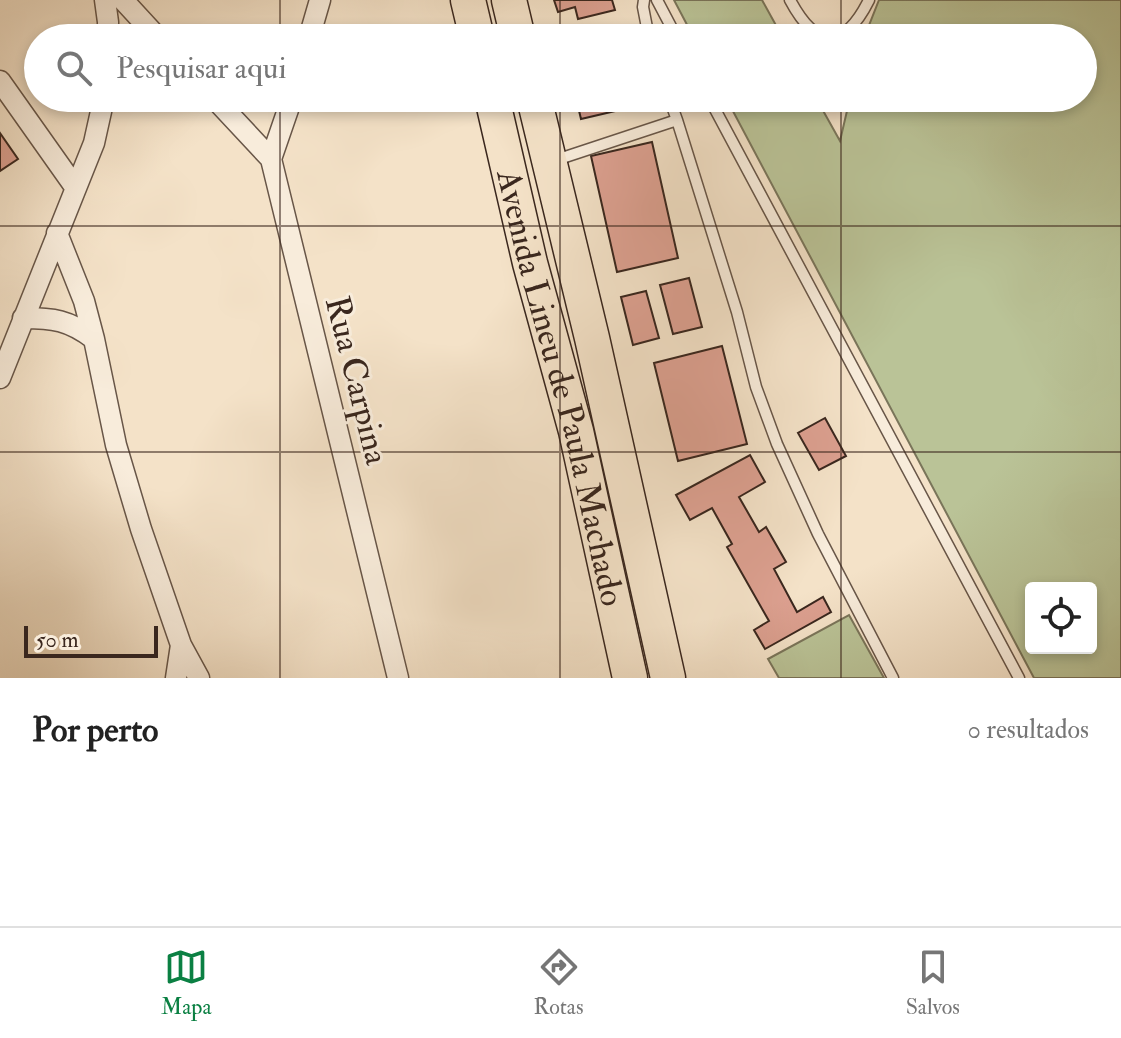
<!DOCTYPE html>
<html lang="pt">
<style>
:root{--surface:#fff;--page:#f6f6f6;--text:#222;--muted:#767676;--line:#e0e0e0;--accent:#0b8043}
body{margin:0;font-family:"IM FELL Double Pica",serif;background:var(--page);color:var(--text)}
.controls{position:absolute;right:24px;bottom:24px;display:grid;overflow:hidden;border-radius:8px;box-shadow:0 4px 12px #0003}
.controls button{width:72px;height:72px;display:grid;place-items:center;padding:0;border:0;border-bottom:2px solid var(--line);background:var(--surface);color:var(--text);font:40px sans-serif}
.scale{position:absolute;left:24px;bottom:20px;width:134px;box-sizing:border-box;padding-left:8px;border:4px solid #3a271e;border-top:0;font-size:22px;line-height:28px;white-space:nowrap;color:#3a271e;-webkit-text-stroke:6px #f8ecdb;paint-order:stroke}
.list{margin:0;padding:0;list-style:none}
h2{display:flex;justify-content:space-between;align-items:center;height:104px;margin:0;padding:0 32px;font-size:34px}
h2 small{font-size:26px;font-weight:400;color:var(--muted)}
.icon{flex:none;width:44px;height:44px;fill:none;stroke:currentColor;stroke-width:2;stroke-linecap:round;stroke-linejoin:round}
.map{position:relative;flex:none;width:1121px;height:678px;overflow:hidden}
.search{position:absolute;background:var(--surface);box-shadow:0 4px 12px #0003;left:24px;right:24px;top:24px;height:88px;display:flex;align-items:center;gap:20px;box-sizing:border-box;padding:0 28px;border-radius:44px;color:var(--muted);font-size:30px}
.sheet{height:248px;background:var(--surface)}
nav{display:flex;justify-content:space-around;align-items:center;box-sizing:border-box;height:112px;border-top:2px solid var(--line);background:var(--surface);font-size:22px;color:var(--muted)}
nav a{display:grid;justify-items:center;gap:4px}
nav .on{color:var(--accent)}
.map>svg:first-child{display:block}
.green{fill:#bac397;stroke:#7a755a;stroke-width:2;fill-rule:evenodd}
.building{fill:#dca090;stroke:#3a271e;stroke-width:2}
.lines{fill:none;stroke-linecap:round;stroke-linejoin:round}
.service-casing{stroke:#685648;stroke-width:13}
.minor-casing{stroke:#685648;stroke-width:23}
.trunk-casing{stroke:#3a271e;stroke-width:37}
.service{stroke:#f8ecdb;stroke-width:10}
.minor{stroke:#f8ecdb;stroke-width:20}
.trunk{stroke:#f4e2c8;stroke-width:34}
.grid{fill:none;stroke:#3a271e;stroke-width:2;stroke-opacity:0.55}
.labels{text-anchor:middle;stroke-width:6;stroke-linejoin:round;paint-order:stroke}
.street-label{font-size:34px;fill:#3a271e;stroke:#f8ecdb}
</style>
<div class="map">
<svg width="1121" height="678" viewBox="0 0 1121 678">
<rect width="100%" height="100%" fill="#f4e2c8"/>
<filter id="stains"><feTurbulence type="fractalNoise" baseFrequency=".0025" numOctaves="4"/><feColorMatrix values="0 0 0 0 .2 0 0 0 0 .09 0 0 0 0 .02 0 0 0 .5 -.17"/></filter>
<radialGradient id="worn" r=".72"><stop offset=".6" stop-color="#630" stop-opacity="0"/><stop offset="1" stop-color="#630" stop-opacity=".3"/></radialGradient>
<path class="green" d="M674,0H762L783,38H694Z
M879,0H1121V678H1034L726,98H816L840,141L850,98H1083V38H864ZM1031,588H1091V648H1031Z
M849,615L884,678H779L768,659Z"/>
<path class="building" d="M554,0H612L615,10L578,19L575,7L558,12Z
M576,98H639L641,105L581,119Z
M0,133L18,159L0,171Z
M652,142L678,258L617,272L591,156Z
M689,278L702,327L673,334L660,285Z
M646,291L659,338L633,345L621,297Z
M722,346L747,444L678,461L654,363Z
M825,418L846,456L819,470L798,433Z
M750,455L765,482L739,497L759,532L766,527L786,562L774,569L797,612L823,597L831,612L765,649L754,630L769,621L727,547L732,544L712,508L690,520L676,495Z"/>
<g class="lines">
<g class="service-casing">
<path id="service" d="M644,0L643,7L649,38
M657,0L677,38
M790,0C816,49 844,50 869,0
M709,98L1019,678
M677,120L737,312L756,387L777,444L818,534L893,678
M553,161L677,120L669,98"/>
</g>
<g class="minor-casing">
<path id="minor" d="M105,0L108,22V38
M123,0L158,38
M309,38L320,0
M0,81L75,187
M214,98L271,159
M292,98L271,159L398,678
M57,233L84,301L94,339L116,445L141,529L181,645L199,678
M23,318C53,318 69,320 94,339
M0,378L94,143L104,98
M176,678L181,645"/>
</g>
<g class="trunk-casing">
<g id="trunk">
<path d="M468,0L477,38"/>
<path d="M509,0L518,38"/>
<path id="s1" d="M492,98L530,263L576,431L630,678"/>
<path d="M534,98L592,338L668,678"/>
</g>
</g>
<use href="#service" class="service"/>
<use href="#minor" class="minor"/>
<use href="#trunk" class="trunk"/>
</g>
<path class="grid" d="M280,0V38M560,0V38M841,0V38M280,98V678M560,98V678M841,98V678M0,226H1121M0,452H1121"/>
<g class="labels">
<g class="street-label">
<text transform="translate(358 380) rotate(76)" y="12">Rua Carpina</text>
<text dy="12" stroke="none"><textPath href="#s1" startOffset="298">Avenida Lineu de Paula Machado</textPath></text>
</g>
</g>
<rect width="100%" height="100%" filter="url(#stains)"/>
<rect width="100%" height="100%" fill="url(#worn)"/>
</svg>
<div class="controls">
<button><svg class="icon" aria-label="locate" viewBox="0 0 24 24"><circle cx="12" cy="12" r="6"/><path d="M12 2v4M12 18v4M2 12h4M18 12h4"/></svg></button>
</div>
<div class="scale">50 m</div>
<div class="search"><svg class="icon" aria-label="search" viewBox="0 0 24 24"><circle cx="10" cy="10" r="6"/><path d="M15 15l6 6"/></svg>Pesquisar aqui</div>
</div>
<section class="sheet">
<h2>Por perto<small>0 resultados</small></h2>
<ul class="list">
</ul>
</section>
<nav>
<a class="on"><svg class="icon" aria-label="map" viewBox="0 0 24 24"><path d="M3 6l6-2 6 2 6-2v14l-6 2-6-2-6 2zM9 4v14M15 6v14"/></svg>Mapa</a>
<a><svg class="icon" aria-label="directions" viewBox="0 0 24 24"><path d="M12 3l9 9-9 9-9-9zM9 14v-3h6M13 9l2 2-2 2"/></svg>Rotas</a>
<a><svg class="icon" aria-label="saved" viewBox="0 0 24 24"><path d="M7 4h10v16l-5-4-5 4z"/></svg>Salvos</a>
</nav>
